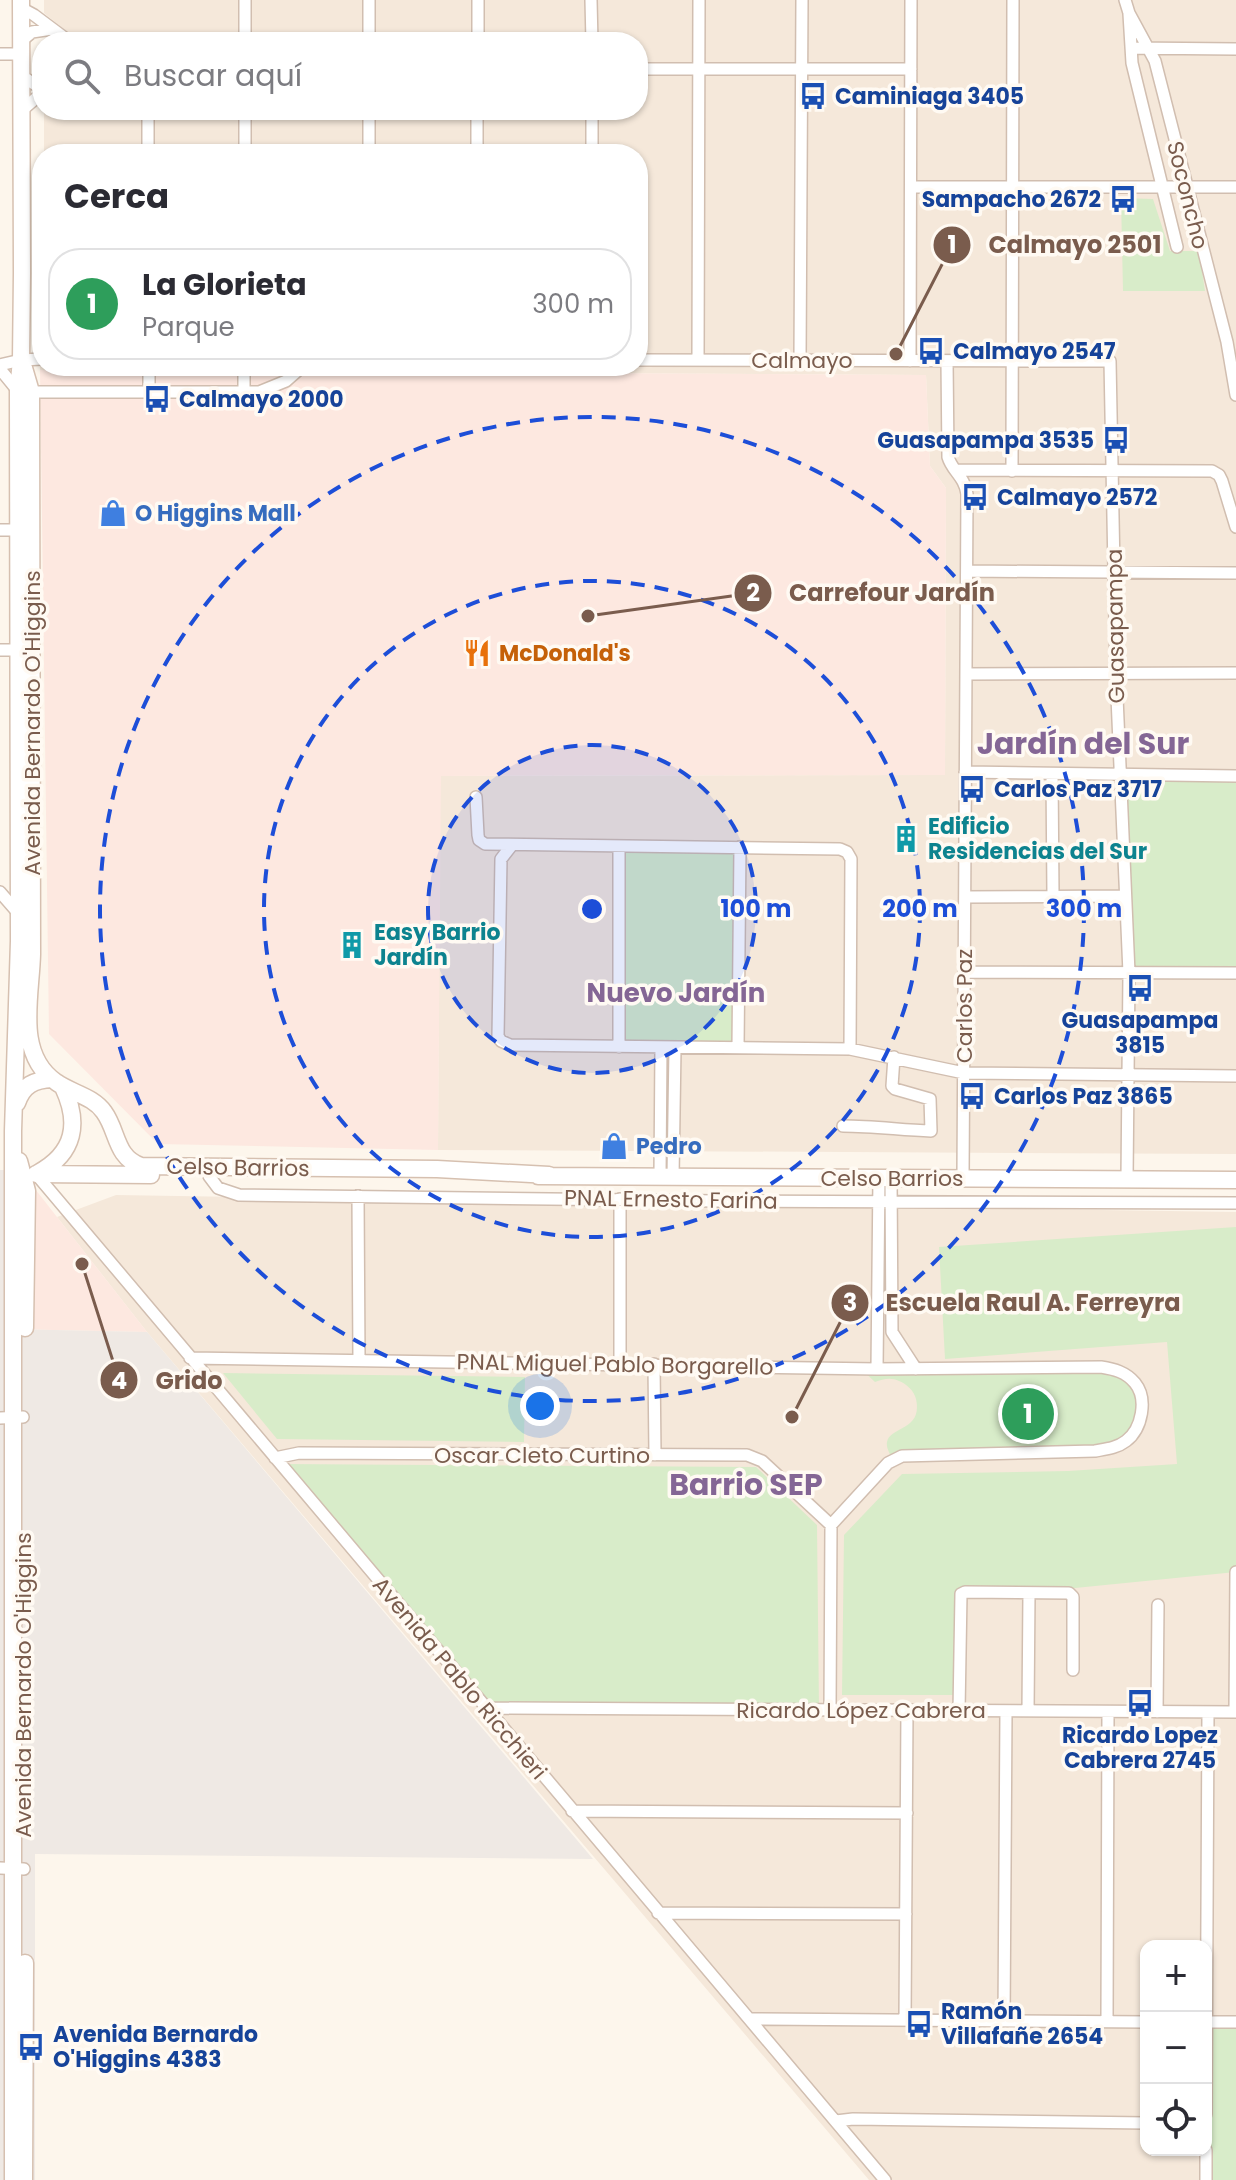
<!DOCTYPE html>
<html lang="es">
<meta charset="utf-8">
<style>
:root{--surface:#fff;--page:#f7f7f7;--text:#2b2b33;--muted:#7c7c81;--line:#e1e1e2;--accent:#e76f51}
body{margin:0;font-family:Poppins,sans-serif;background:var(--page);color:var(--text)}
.controls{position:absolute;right:24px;bottom:24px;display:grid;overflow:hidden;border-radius:16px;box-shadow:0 2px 6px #0004}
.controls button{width:72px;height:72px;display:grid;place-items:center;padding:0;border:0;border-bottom:2px solid var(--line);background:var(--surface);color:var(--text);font:40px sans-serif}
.you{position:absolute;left:540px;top:1406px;width:28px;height:28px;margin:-20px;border:6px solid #fff;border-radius:50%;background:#1a73e8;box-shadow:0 0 0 12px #1a73e833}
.badge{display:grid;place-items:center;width:52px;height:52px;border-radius:50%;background:var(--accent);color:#fff;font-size:26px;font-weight:700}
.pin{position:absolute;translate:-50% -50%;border:4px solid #fff;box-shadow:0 2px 8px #0006}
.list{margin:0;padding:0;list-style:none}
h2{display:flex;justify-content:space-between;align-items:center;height:104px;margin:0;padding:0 32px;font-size:34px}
h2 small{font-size:26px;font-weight:400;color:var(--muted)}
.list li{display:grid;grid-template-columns:52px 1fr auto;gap:24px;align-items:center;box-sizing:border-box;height:112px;margin:0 16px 16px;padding:0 16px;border:2px solid var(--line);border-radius:32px}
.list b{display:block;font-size:30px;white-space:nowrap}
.list p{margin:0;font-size:26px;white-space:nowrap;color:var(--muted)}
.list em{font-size:26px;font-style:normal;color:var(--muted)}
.icon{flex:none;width:44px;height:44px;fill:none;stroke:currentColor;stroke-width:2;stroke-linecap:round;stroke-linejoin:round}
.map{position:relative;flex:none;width:1236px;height:2180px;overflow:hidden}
.search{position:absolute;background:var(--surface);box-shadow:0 2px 6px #0004;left:32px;top:32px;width:616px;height:88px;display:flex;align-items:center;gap:20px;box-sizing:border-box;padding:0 28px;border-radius:32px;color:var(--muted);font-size:30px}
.panel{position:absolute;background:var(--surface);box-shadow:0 2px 6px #0004;left:32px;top:144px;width:616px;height:232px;border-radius:32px}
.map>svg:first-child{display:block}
.residential{fill:#f5e8da;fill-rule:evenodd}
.commercial{fill:#fde8e0}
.industrial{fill:#efe9e4}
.green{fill:#d8ecc9}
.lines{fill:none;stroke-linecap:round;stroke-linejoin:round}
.minor-casing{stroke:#d1beb0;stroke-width:14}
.secondary-casing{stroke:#d6c0b0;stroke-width:19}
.minor{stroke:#fff;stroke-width:11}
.secondary{stroke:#fff;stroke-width:16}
.ring{fill:none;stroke:#1d4ed8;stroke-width:4;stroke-dasharray:14 10}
.labels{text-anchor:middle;stroke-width:7;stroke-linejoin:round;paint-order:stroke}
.transit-label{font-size:22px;font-weight:bold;fill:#164399;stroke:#fffaf3;text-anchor:start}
.street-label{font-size:22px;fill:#7a5c4d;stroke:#fffaf3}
.shop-label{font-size:22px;font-weight:bold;fill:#366cbe;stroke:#fffaf3;text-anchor:start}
.food-label{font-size:22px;font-weight:bold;fill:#c56008;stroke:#fffaf3;text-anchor:start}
.culture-label{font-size:22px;font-weight:bold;fill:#0d838f;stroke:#fffaf3;text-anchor:start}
.quarter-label{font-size:26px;font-weight:bold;fill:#846695;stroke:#fffaf3}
.district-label{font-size:30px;font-weight:bold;fill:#846695;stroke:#fffaf3}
.centre{fill:#1d4ed8;stroke:#fffaf3;stroke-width:4}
.ring-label{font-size:24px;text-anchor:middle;font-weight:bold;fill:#1d4ed8;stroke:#fffaf3;stroke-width:7;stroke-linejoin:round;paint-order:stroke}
.leader{fill:none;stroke:#7a5c4d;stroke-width:3}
.callout-dot{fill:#7a5c4d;stroke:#fffaf3;stroke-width:3}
.mark-label{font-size:24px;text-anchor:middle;font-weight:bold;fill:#fff}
.callout-label{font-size:24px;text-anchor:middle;font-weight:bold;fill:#7a5c4d;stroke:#fffaf3;stroke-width:7;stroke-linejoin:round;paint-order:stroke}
</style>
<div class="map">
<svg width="1236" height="2180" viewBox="0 0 1236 2180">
<rect width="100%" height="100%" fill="#fdf6ec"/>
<path class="residential" d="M44,0H1236V1154L438,1150L440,776L945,775L946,488L930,466L926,375L40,370L42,269V366H638V154H44V110H638V42H80L44,13Z
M116,1195L1236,1212V2180H869L147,1332L57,1217ZM1146,1946H1206V2150H1146Z"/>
<path class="commercial" d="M40,370L926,375L930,466L946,488L945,775L441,776L438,1150L158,1144L49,1034Z
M21,1171L147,1332L7,1329Z"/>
<path class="industrial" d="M0,1170H7V1329L147,1332L593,1859L35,1854V2180H0Z"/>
<path class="green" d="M1121,198L1153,199L1170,251H1199L1205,291H1123Z
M1119,775L1236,776V973H1129Z
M619,846L740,847L738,1047H619Z
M1236,1227V1572L1075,1588L959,1587V1695H842L844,1535L902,1474L1068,1471L1177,1464L1167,1342L945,1359L939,1247Z
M1100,1367L1137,1384V1430L1112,1448L893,1460C890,1454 886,1448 887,1442C890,1426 923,1431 916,1399C914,1391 907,1384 899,1381C891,1377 883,1379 875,1382L861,1369Z
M223,1373L525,1377L524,1442L277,1439Z
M281,1464L756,1467L817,1525L819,1710L486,1708Z
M1207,2022H1236V2180H1206Z"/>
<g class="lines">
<g class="minor-casing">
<path id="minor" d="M245,0V42
M369,0V42
M591,0L592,42
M1125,0L1129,13L1155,61L1227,342L1236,395
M21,8L34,15L70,42
M1129,14L1132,63L1177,247
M20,42L32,32L52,29
M478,42V0
M1131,48L1236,49
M0,54H20
M638,69H911
M20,75L42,89
M148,110V154
M592,110V154
M21,111L42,93
M245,154V110
M369,154V110
M477,154V110
M911,187H1236
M638,360L1110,361L1116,674L1129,973L1127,1179
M698,360L699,0
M800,360L802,0
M910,361L911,0
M947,361L948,457C952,471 965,477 967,494L963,1178
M0,365L21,360L42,359
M149,366V393
M244,366V393
M0,369L18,391
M31,392H259L286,381L303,366
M955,470L1212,471L1219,475L1222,481L1236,527
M1012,471L1013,0
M0,530H18
M967,571L1236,573
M0,650H18
M966,674L1236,673
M965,772L1236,776
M1052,774L1053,896
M476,797L478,835L479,840L485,844L840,849L847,852L851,859L850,1049
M512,845L501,859L498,1036L501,1041L510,1045L850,1049L964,1073L1236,1076
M0,892L19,914
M965,897L1125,896
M965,972L1236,973
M619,1047V846
M738,1047L740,847
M843,1126C874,1126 901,1130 931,1131L930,1099L895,1089L892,1086L894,1057
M36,1174L885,2180
M209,1176L218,1188L239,1195L717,1201L1236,1203
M660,1176L661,1047
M673,1177L675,1048
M891,1178L892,1332L916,1369
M358,1196L359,1360
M190,1358L877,1369L1101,1367C1114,1369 1126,1372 1135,1383C1148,1399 1142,1429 1126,1441C1117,1448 1106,1449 1095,1451L902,1456L888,1463L831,1525L830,1710
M620,1364V1199
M654,1364L655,1455
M877,1369L879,1177
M0,1418L23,1417
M275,1458L299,1453L747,1455L762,1461L831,1525
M486,1708L1236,1712
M959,1711L961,1594L965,1592L1069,1593L1073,1597V1670
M1028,1711L1029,1593
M1157,1712L1158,1605
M1235,1712L1236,1572
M572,1811L907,1813
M0,1868L24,1869
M658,1913L906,1914
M750,2019L1146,2022
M905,2020L907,1710
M1004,2021L1006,1711
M1107,2021L1108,1712
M1206,2022H1236
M1206,2114L1208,1712
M836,2121L853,2119L1146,2123
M1206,2180V2150"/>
</g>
<g class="secondary-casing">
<path id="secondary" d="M24,368L31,392L32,954C31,997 15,1054 56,1082C71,1093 93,1096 104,1112C118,1131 115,1157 141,1166L437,1169L549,1175
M17,1103C23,1085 34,1080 52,1079
M19,1161L27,1191L25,1328
M38,1173C75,1153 80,1123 63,1087
M36,1174L151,1175
M538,1176L1236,1180
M13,2180V1131L19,941L18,391L21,360L22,273L21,0
M24,2180L25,1963"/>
</g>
<use href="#minor" class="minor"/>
<use href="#secondary" class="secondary"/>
</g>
<circle cx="592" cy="909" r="164" fill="#1d4ed8" fill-opacity=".12"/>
<g class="ring">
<circle cx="592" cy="909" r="164"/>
<circle cx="592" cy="909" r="328"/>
<circle cx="592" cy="909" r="492"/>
</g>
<defs>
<g id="bus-bare" transform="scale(2.16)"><path d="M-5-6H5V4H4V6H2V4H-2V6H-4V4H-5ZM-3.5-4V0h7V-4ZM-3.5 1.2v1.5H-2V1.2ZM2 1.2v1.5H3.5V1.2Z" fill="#1a4fb4" stroke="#fffaf3" stroke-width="2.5" paint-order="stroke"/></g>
<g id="shop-bare" transform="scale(2.16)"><path d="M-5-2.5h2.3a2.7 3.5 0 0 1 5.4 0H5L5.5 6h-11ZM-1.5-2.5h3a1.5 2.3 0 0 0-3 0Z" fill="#3f7fe0" stroke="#fffaf3" stroke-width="2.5" paint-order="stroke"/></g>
<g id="restaurant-bare" transform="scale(2.16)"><path d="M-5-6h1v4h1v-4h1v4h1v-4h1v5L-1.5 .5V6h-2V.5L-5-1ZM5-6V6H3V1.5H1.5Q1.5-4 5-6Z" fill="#e8710a" stroke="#fffaf3" stroke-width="2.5" paint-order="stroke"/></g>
<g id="building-bare" transform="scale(2.16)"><path d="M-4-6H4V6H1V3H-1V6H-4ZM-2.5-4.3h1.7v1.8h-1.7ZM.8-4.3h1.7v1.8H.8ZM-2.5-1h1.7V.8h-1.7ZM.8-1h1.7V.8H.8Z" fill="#0f9aa8" stroke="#fffaf3" stroke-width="2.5" paint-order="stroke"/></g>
</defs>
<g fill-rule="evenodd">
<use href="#bus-bare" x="813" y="96"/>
<use href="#bus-bare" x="1123" y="199"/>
<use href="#bus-bare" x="931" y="351"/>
<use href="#bus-bare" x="157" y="399"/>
<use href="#bus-bare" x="1116" y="440"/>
<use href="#bus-bare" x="975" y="497"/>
<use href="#shop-bare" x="113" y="513"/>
<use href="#restaurant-bare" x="477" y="653"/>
<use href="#bus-bare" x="972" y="789"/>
<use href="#building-bare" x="906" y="839"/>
<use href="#building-bare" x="352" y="945"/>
<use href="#bus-bare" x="1140" y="988"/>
<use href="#bus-bare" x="972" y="1096"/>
<use href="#shop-bare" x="614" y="1146"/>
<use href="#bus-bare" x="1140" y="1703"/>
<use href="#bus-bare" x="919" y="2024"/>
<use href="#bus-bare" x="31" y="2047"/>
</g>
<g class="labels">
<g class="transit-label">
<text x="835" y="104">Caminiaga 3405</text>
<text x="1101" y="207" text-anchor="end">Sampacho 2672</text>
<text x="953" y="359">Calmayo 2547</text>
<text x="179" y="407">Calmayo 2000</text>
<text x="1094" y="448" text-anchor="end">Guasapampa 3535</text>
<text x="997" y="505">Calmayo 2572</text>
<text x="994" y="797">Carlos Paz 3717</text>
<text x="1140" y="1028" text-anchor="middle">Guasapampa<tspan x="1140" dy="25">3815</tspan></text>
<text x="994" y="1104">Carlos Paz 3865</text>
<text x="1140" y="1743" text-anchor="middle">Ricardo Lopez<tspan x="1140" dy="25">Cabrera 2745</tspan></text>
<text x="941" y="2019">Ramón<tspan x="941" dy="25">Villafañe 2654</tspan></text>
<text x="53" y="2042">Avenida Bernardo<tspan x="53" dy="25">O'Higgins 4383</tspan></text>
</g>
<g class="street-label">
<text transform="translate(1188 195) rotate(76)" y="8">Soconcho</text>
<text x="802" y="368">Calmayo</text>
<text transform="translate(1115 626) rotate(-91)" y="8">Guasapampa</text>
<text transform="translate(32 723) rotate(-90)" y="8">Avenida Bernardo O'Higgins</text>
<text transform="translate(964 1006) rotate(-90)" y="8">Carlos Paz</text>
<text transform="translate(238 1167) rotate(1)" y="8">Celso Barrios</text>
<text x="892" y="1186">Celso Barrios</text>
<text transform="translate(671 1199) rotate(1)" y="8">PNAL Ernesto Farina</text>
<text transform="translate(615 1364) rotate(1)" y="8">PNAL Miguel Pablo Borgarello</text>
<text x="542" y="1463">Oscar Cleto Curtino</text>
<text transform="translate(460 1678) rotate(50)" y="8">Avenida Pablo Ricchieri</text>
<text transform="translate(23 1685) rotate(-90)" y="8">Avenida Bernardo O'Higgins</text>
<text x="861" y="1718">Ricardo López Cabrera</text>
</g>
<g class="shop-label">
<text x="135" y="521">O Higgins Mall</text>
<text x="636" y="1154">Pedro</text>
</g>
<g class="food-label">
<text x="499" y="661">McDonald's</text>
</g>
<g class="culture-label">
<text x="928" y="834">Edificio<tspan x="928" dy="25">Residencias del Sur</tspan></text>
<text x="374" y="940">Easy Barrio<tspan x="374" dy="25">Jardín</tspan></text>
</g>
<g class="quarter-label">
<text x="676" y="1002">Nuevo Jardín</text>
</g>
<g class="district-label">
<text x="1083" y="754">Jardín del Sur</text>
<text x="746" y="1495">Barrio SEP</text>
</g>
</g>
<circle cx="592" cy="909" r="12" class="centre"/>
<g class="ring-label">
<text x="756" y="917">100 m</text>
<text x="920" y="917">200 m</text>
<text x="1084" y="917">300 m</text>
</g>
<path class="leader" d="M896 354L952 245M588 616L753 593M792 1417L850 1303M82 1264L119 1380"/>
<g class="callout-dot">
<circle cx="896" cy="354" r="8"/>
<circle cx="588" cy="616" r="8"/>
<circle cx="792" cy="1417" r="8"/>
<circle cx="82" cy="1264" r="8"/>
<circle cx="952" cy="245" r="20"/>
<circle cx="753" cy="593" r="20"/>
<circle cx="850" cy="1303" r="20"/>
<circle cx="119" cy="1380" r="20"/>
</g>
<g class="mark-label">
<text x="952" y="253">1</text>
<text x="753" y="601">2</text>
<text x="850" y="1311">3</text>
<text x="119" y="1389">4</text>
</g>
<g class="callout-label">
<text x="1075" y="253">Calmayo 2501</text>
<text x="892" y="601">Carrefour Jardín</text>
<text x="1033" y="1311">Escuela Raul A. Ferreyra</text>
<text x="189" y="1389">Grido</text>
</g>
</svg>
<div class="controls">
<button>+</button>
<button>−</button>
<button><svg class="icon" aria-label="locate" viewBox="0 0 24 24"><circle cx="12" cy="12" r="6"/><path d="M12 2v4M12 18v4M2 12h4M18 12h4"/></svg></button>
</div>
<div class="you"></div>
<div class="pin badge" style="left:1028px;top:1414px;background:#2e9e5b">1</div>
<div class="search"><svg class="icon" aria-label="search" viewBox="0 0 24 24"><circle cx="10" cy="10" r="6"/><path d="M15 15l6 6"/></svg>Buscar aquí</div>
<section class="panel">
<h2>Cerca<small></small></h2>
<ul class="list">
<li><span class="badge" style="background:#2e9e5b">1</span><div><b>La Glorieta</b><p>Parque</p></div><em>300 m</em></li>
</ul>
</section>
</div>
